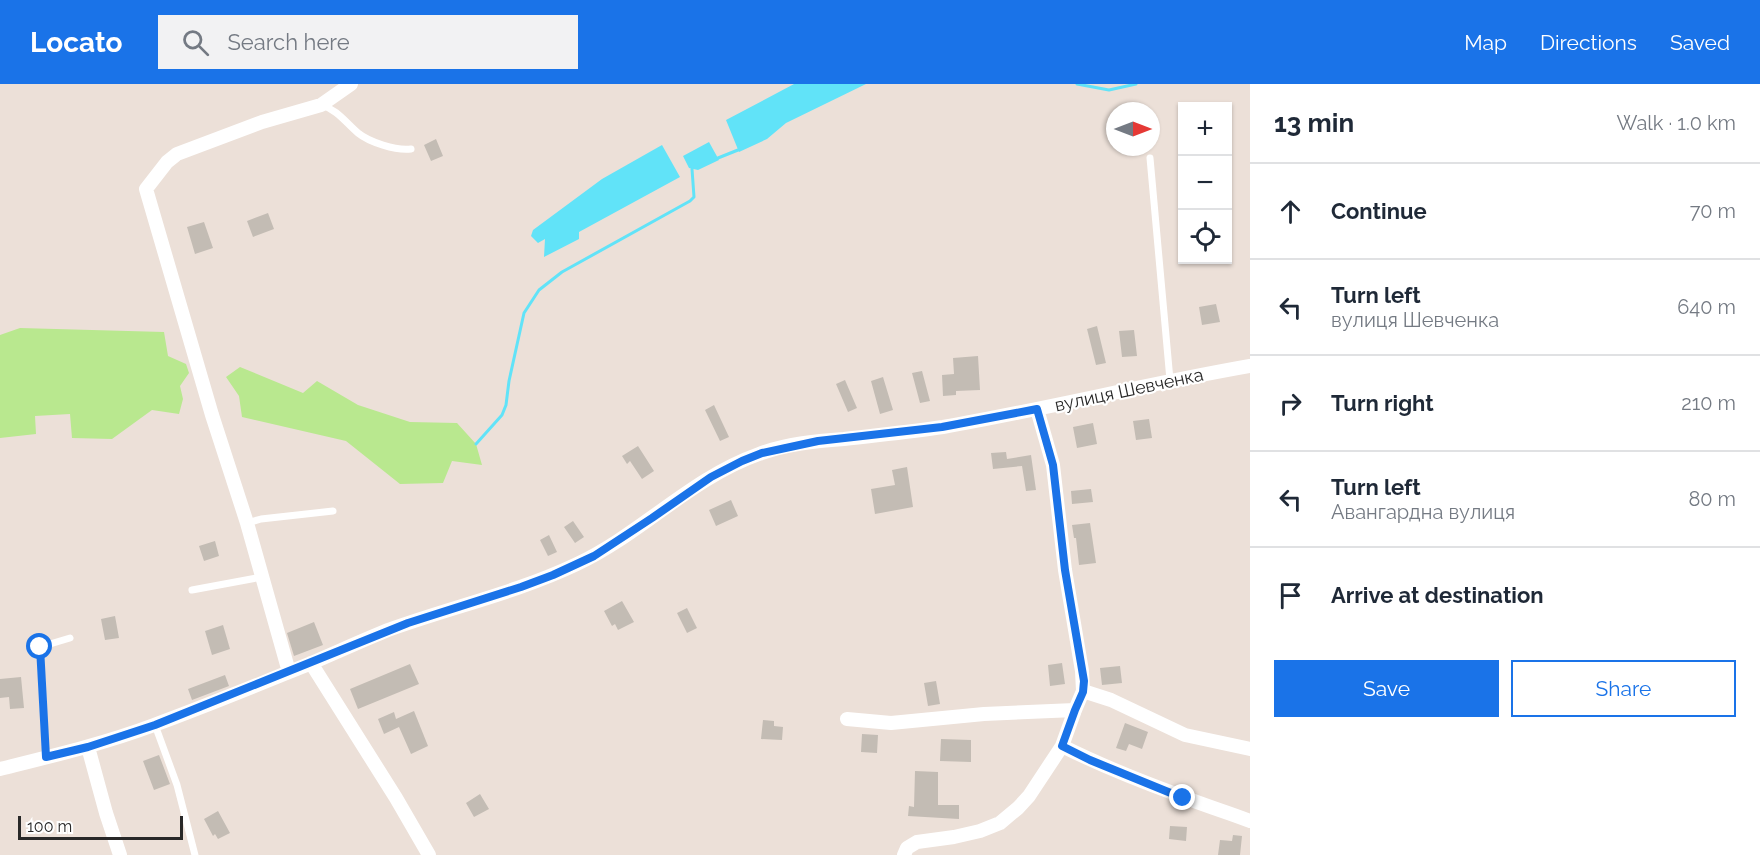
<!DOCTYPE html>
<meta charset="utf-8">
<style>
:root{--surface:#fff;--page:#f2f2f3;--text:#1f2937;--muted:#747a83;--line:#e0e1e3;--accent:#1a73e8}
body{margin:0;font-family:Raleway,sans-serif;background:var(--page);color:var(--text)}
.controls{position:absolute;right:18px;top:18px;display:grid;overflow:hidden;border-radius:0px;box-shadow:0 2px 4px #0004}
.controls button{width:54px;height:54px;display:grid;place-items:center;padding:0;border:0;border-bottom:2px solid var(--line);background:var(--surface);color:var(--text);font:30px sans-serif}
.compass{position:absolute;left:1106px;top:18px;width:54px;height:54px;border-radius:50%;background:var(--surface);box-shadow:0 2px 4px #0004;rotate:90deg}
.scale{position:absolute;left:18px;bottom:15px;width:165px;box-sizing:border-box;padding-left:6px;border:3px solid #282828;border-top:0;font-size:16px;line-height:21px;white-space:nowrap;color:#282828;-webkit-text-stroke:4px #fff;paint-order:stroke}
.stop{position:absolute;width:18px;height:18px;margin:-14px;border:4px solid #1a73e8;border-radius:50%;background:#fff}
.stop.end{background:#1a73e8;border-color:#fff;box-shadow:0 2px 6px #0008}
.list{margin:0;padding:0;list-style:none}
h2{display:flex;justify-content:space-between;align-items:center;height:78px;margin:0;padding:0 24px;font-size:26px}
h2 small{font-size:20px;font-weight:400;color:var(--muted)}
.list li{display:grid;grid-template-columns:39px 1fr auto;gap:18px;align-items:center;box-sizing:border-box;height:96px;padding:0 24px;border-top:2px solid var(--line)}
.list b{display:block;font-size:22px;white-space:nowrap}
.list p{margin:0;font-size:20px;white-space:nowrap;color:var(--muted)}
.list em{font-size:20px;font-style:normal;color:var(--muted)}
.actions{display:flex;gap:12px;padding:18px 24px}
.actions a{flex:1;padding:14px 0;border:2px solid var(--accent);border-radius:0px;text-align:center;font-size:21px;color:var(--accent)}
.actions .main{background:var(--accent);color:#fff}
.icon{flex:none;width:33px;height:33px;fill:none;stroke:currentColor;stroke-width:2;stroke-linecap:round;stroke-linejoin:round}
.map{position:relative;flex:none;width:1250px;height:771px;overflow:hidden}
header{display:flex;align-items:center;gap:36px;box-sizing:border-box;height:84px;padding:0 30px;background:var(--accent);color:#fff}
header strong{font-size:28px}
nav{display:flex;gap:33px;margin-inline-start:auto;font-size:21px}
.search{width:420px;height:54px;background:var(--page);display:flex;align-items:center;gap:15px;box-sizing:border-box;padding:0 21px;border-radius:0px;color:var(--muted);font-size:22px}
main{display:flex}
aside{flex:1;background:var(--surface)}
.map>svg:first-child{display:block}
.green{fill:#b9e88f}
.water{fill:#61e3f8}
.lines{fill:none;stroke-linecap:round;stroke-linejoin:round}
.stream{stroke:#61e3f8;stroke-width:3}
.building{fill:#c3bcb4}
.service{stroke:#fff;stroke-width:7}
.minor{stroke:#fff;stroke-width:14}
.route{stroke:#1a73e8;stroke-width:8}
.labels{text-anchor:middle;stroke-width:4.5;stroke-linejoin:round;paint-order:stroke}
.street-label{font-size:18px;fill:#282828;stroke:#fff}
</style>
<header>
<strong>Locato</strong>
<div class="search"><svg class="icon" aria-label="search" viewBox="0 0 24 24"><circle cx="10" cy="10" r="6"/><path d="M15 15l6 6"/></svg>Search here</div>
<nav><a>Map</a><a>Directions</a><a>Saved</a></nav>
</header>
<main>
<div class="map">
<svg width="1250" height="771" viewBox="0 0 1250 771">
<rect width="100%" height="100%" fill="#ece0d8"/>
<path class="green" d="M20,244L164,248L168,272L186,280L189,289L180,302L183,315L179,330L152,326L112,355L72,354L70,330L35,332L36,350L0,354V251Z
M240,283L303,309L317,297L358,321L410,338L457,339L476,360L482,381L452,377L443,399L400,400L346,357L242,333L239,312L226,293Z"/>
<path class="water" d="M794,0H866L786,39L767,55L739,68L726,36Z
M709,58L719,76L698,86L689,84L683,72Z
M662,61L680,93L579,148V155L544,173L545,155L538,159L531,152L533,146L602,95Z"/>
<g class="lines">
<path class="stream" d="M1077,0L1109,6L1136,0
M718,74L738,66
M476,360L502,331L506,321L509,297L524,229L539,206L562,188L690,117L694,113L692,85"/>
</g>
<path class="building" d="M436,55L443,72L431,77L424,61Z
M268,129L274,145L253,153L247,137Z
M204,138L213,164L195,170L187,143Z
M1216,220L1220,238L1202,241L1199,223Z
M1097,242L1106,279L1096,281L1087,245Z
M1134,246L1137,272L1122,273L1119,247Z
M978,272L980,306L956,307V311L943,312L942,291L954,290L953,274Z
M922,287L930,317L920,319L912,289Z
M883,293L893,326L880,330L871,297Z
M845,296L857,324L848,328L836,300Z
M714,321L729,353L720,357L705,326Z
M1149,335L1152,354L1136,356L1133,337Z
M1093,339L1097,360L1077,364L1073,343Z
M638,362L654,387L642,395L630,377L627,380L622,372Z
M1006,368L1007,375L1031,371L1036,406L1026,407L1022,382L993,385L991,369Z
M907,383L913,423L875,430L871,405L895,401L892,386Z
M1091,405L1093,418L1072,420L1071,407Z
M731,416L738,432L716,442L709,426Z
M573,437L584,453L575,459L564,443Z
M1090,439L1096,479L1079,481L1076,454H1074L1072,441Z
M549,451L557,468L548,472L540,456Z
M215,457L219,472L204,477L199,462Z
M622,517L634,538L618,546L615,540L612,542L604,527Z
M687,524L697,544L687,549L677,529Z
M115,532L119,554L105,556L101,535Z
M314,538L323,561L294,572L287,549Z
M223,541L230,565L212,571L205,547Z
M1062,579L1065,600L1050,602L1048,581Z
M410,580L419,600L358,625L350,605Z
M1120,582L1122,599L1102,601L1100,584Z
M225,591L229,602L192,616L188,605Z
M21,593L24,624L10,625L9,613L0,614V595Z
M936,597L940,620L928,622L924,599Z
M414,627L428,662L411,670L399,643L384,650L378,635L394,628L396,635Z
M763,636L774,637V642L783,643L782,656L761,655Z
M1125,639L1148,648L1142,665L1129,660L1126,667L1116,664Z
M862,650L878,651L877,669L861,668Z
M941,655L971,656V678L940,677Z
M159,671L170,700L154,706L143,677Z
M915,687L938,688V721H959V735L908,732L909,722L914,723Z
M480,710L489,725L474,733L466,719Z
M218,727L230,749L218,755L215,750L213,752L204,735Z
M1170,742L1187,743L1186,757L1169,755Z
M1233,751L1242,752L1240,771H1218L1220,756L1232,757Z"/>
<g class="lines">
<path class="service" d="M321,21C338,26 345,38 358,49C369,58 396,67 411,65
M1150,74L1170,296
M247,439L261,435L333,427
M192,506L262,493
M155,641L177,701L195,771
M46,673L40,563L70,554"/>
<path class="minor" d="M311,579L396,714L429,771
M289,588L247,439L212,331L146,105L167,78L177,70L262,38L321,21L351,0
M1083,607L1111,616L1185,651L1250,665
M847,635L891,639L984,630L1075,626
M1062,662C1100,681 1140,697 1181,712C1203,721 1227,728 1250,737
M88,663L106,729L120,771
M0,685C52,672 103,660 154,641C206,622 257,601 309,580C335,569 361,557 388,546C451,523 516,509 577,480C641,450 691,394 759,370C786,360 815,357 844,355C877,351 910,348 943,343C1046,325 1147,300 1250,282
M904,771L907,764L917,758L954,753L980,747L1000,739L1018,724L1029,712L1062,662L1075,626L1083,607L1082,587L1065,486L1053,381L1037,325"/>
</g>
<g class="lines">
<path class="route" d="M40,563L46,673L88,663L155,641L408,539L521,503L553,491L594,472L652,434L711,393L742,377L762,369L818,357L942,343L1037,325L1053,381L1065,486L1084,597L1083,608L1075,626L1062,662L1090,676L1183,714"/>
</g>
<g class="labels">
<g class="street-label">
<text transform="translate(1129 306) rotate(-12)" y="6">вулиця Шевченка</text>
</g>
</g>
</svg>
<div class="controls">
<button>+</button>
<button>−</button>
<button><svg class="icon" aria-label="locate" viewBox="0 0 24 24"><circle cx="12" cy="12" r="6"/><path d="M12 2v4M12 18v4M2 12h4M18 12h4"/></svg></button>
</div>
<svg class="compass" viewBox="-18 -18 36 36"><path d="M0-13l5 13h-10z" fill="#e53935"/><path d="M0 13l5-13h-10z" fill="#747a83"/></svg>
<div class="scale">100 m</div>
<div class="stop" style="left:40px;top:563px"></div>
<div class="stop end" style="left:1183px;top:714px"></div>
</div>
<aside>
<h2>13 min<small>Walk · 1.0 km</small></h2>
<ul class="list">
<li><svg class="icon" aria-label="ahead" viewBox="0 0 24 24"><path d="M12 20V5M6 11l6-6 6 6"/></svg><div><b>Continue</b></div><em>70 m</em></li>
<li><svg class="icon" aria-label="left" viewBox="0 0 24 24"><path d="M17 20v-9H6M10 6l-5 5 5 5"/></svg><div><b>Turn left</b><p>вулиця Шевченка</p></div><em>640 m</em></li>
<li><svg class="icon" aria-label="right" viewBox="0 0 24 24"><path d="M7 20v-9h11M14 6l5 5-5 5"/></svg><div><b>Turn right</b></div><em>210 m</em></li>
<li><svg class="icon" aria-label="left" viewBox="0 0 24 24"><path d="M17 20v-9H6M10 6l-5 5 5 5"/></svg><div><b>Turn left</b><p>Авангардна вулиця</p></div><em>80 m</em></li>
<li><svg class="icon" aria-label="arrive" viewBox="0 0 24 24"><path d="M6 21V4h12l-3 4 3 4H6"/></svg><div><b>Arrive at destination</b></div></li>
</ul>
<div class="actions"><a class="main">Save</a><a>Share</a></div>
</aside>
</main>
